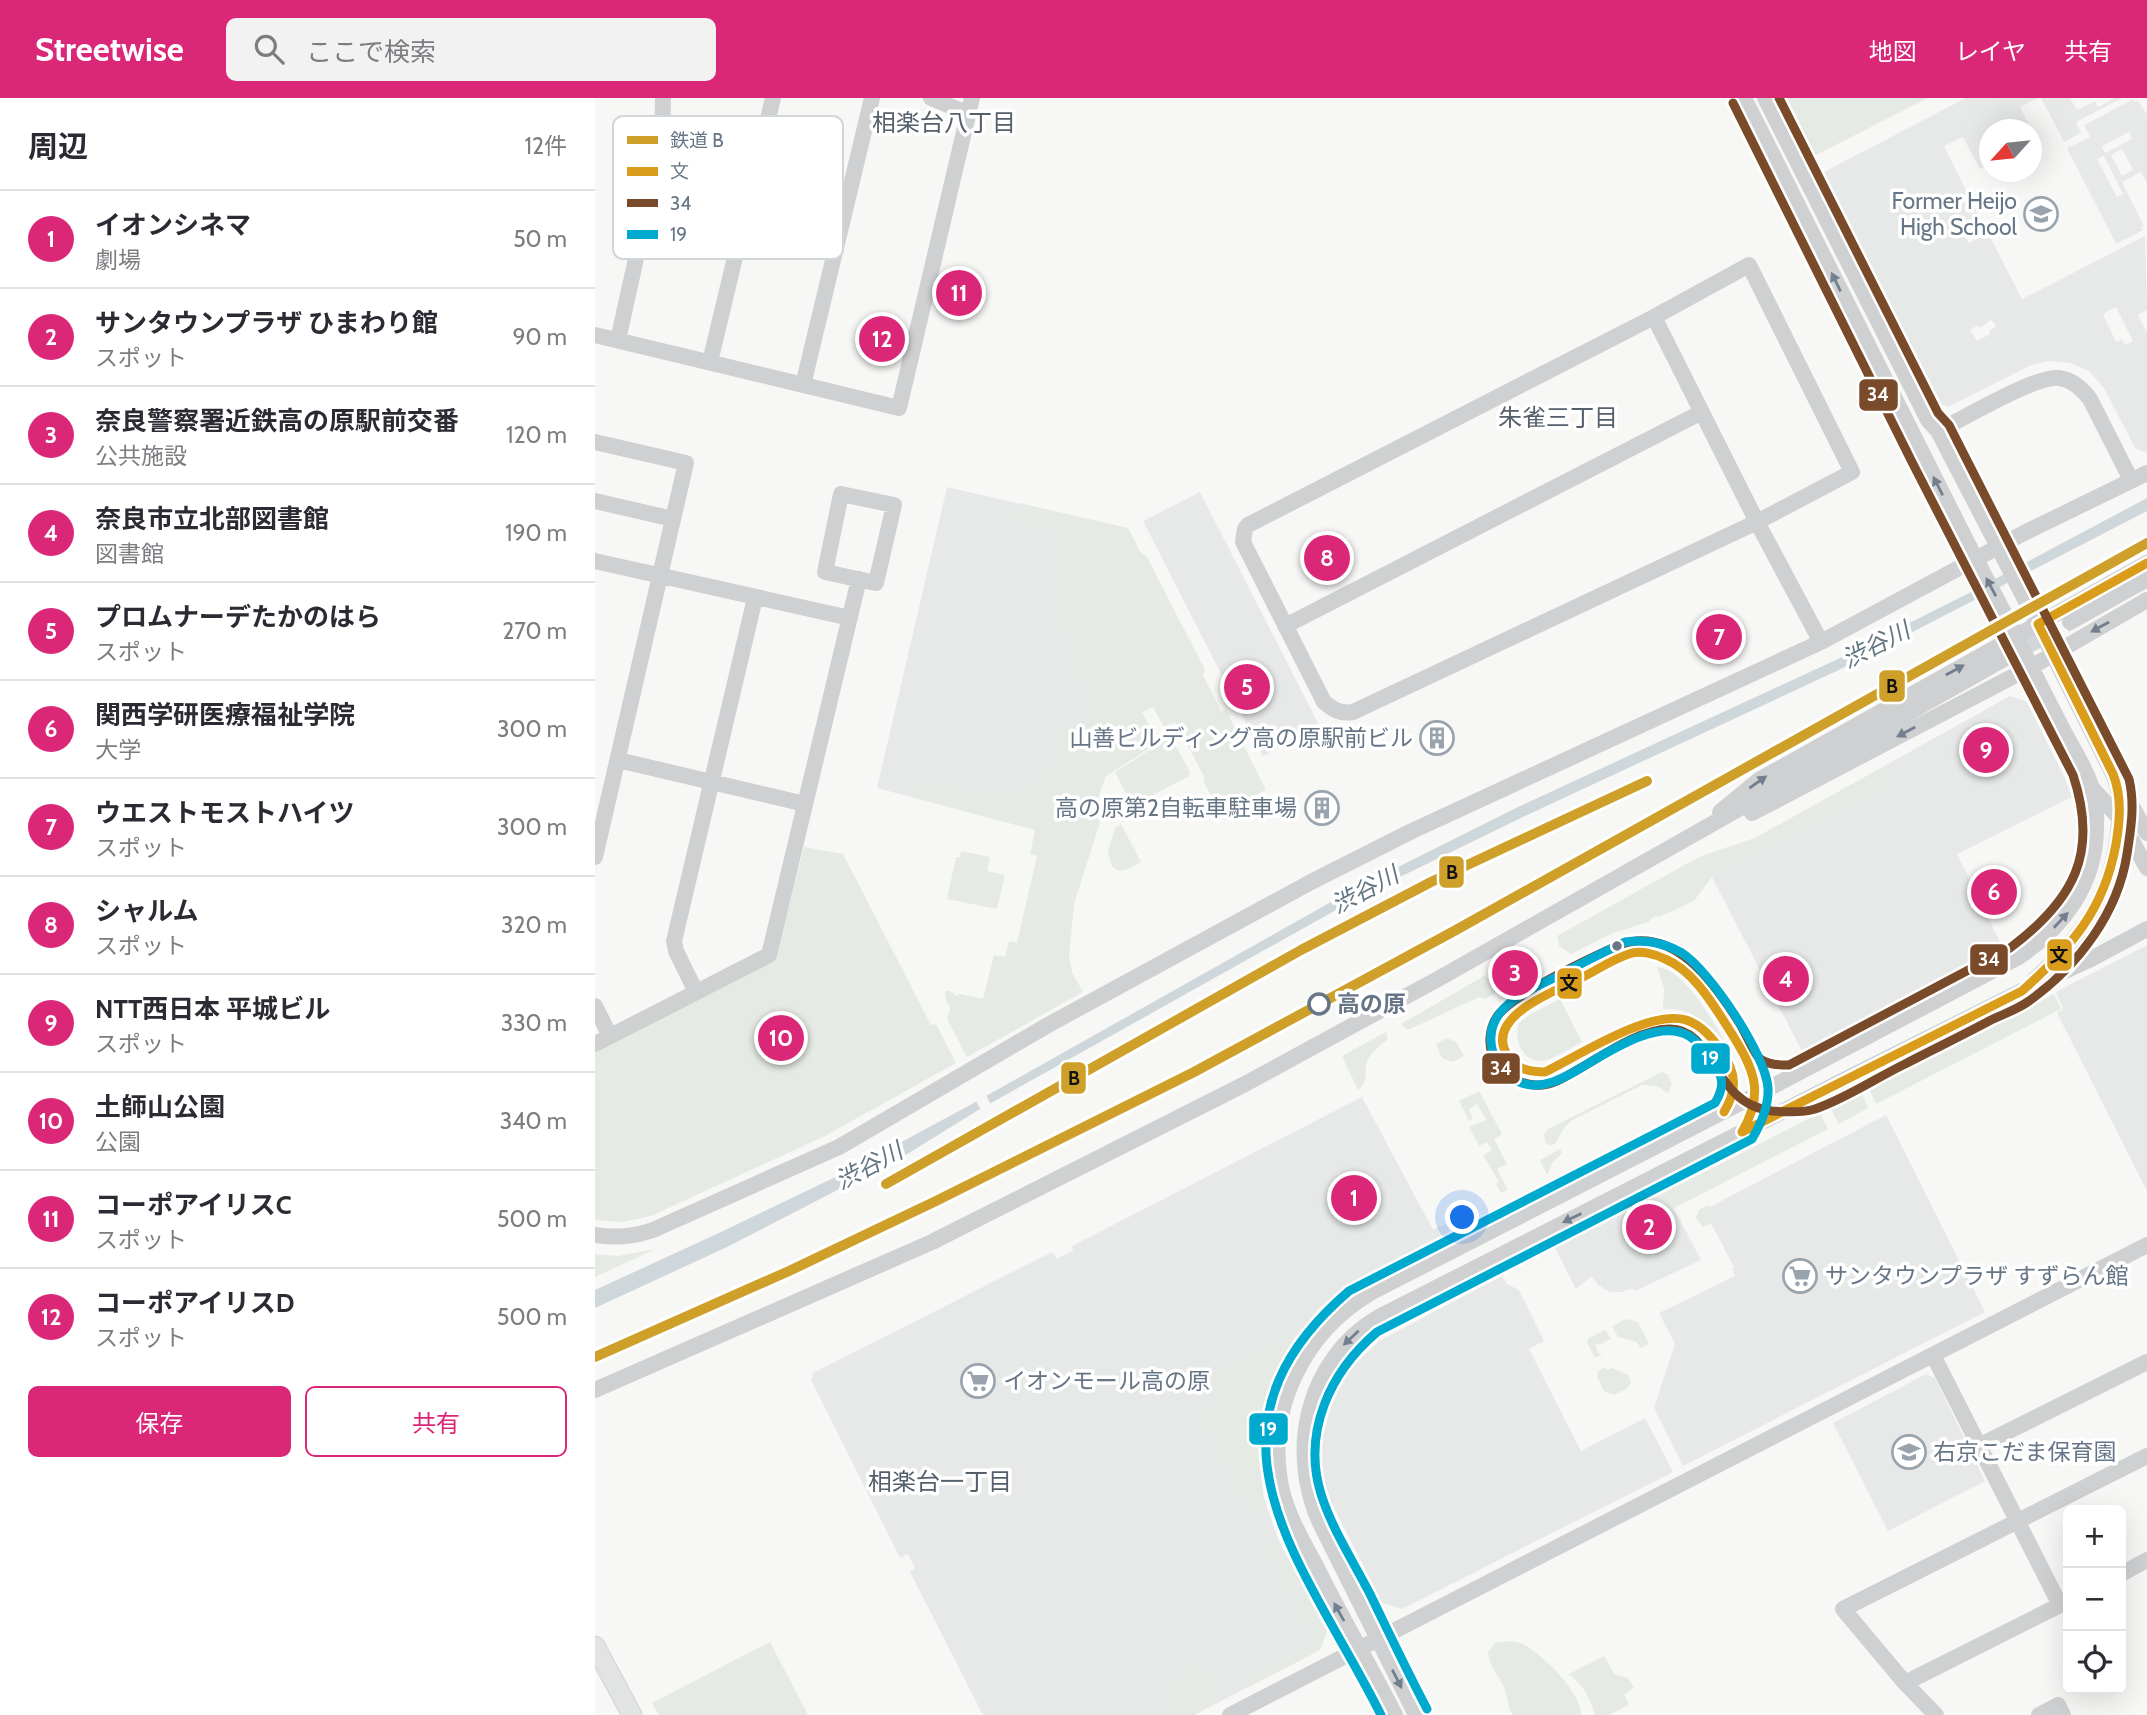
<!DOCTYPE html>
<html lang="ja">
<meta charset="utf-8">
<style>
:root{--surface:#fff;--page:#f2f2f3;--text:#2b2b33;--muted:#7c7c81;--line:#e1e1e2;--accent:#db2777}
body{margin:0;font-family:Cabin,"Noto Sans JP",sans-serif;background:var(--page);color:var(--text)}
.controls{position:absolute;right:21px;bottom:21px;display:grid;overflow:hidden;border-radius:10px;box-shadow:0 7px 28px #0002}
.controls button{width:63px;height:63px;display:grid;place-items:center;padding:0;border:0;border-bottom:2px solid var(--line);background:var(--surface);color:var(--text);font:35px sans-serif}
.compass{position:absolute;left:1384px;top:21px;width:63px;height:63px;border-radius:50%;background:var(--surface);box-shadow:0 7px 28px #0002;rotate:243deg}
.you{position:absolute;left:868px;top:1120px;width:24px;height:24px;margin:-18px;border:5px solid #fff;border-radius:50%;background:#1a73e8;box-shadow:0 0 0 10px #1a73e833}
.badge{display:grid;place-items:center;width:46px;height:46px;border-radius:50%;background:var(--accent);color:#fff;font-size:23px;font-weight:700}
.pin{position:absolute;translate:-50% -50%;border:4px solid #fff;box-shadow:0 2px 7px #0006}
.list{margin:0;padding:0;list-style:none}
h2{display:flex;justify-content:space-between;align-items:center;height:91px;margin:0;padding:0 28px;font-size:30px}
h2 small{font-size:23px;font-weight:400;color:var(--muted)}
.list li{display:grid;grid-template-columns:46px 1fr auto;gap:21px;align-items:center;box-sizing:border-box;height:98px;padding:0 28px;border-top:2px solid var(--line)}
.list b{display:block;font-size:26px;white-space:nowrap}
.list p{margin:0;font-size:23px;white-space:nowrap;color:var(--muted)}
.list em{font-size:23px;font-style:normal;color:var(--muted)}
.actions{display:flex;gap:14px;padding:21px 28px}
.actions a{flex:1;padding:16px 0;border:2px solid var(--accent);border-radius:10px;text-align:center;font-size:24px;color:var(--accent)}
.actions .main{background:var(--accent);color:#fff}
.icon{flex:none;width:38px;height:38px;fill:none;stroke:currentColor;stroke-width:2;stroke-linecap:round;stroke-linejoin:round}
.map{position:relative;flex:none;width:1552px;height:1617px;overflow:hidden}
header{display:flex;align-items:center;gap:42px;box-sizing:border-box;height:98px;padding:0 35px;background:var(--accent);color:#fff}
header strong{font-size:33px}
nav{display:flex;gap:38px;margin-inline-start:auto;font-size:24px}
.search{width:490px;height:63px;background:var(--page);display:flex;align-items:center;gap:18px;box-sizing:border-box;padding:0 24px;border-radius:10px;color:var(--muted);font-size:26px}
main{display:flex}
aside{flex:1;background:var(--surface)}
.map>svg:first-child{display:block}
.built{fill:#e7e9e9;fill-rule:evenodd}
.green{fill:#e6eae4}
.water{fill:#d0d7db}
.pier{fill:#f7f7f6}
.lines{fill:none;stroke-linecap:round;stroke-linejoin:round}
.minor-tunnel{stroke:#d3d7da;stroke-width:16;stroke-dasharray:16 8;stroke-linecap:butt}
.major-casing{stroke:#d3d3d4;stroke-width:21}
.minor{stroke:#cfd0d1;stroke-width:16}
.major{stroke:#e2e3e3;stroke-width:19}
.minor-bridge{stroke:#cfd0d1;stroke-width:16}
.bus-1-casing{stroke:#fff;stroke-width:14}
.bus-2-casing{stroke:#fff;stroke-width:14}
.bus-3-casing{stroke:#fff;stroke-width:14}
.bus-1{stroke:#da9c1b;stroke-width:9}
.bus-2{stroke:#7a4b2a;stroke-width:9}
.bus-3{stroke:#00a9ce;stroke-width:9}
.rail-1-casing{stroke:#fff;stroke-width:16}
.rail-1{stroke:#cea02a;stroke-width:10}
.oneway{fill:#717f8e}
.bus-dot{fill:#677687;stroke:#fff;stroke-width:2.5}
.stop-dot{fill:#fff;stroke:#677687;stroke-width:3.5}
.labels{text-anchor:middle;stroke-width:7;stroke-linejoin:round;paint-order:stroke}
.poi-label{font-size:23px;fill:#677687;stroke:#fff;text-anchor:end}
.stop-label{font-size:23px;font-weight:bold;fill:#677687;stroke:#fff;text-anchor:start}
.neighbourhood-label{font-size:24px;fill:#55606c;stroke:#fff}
.water-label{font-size:24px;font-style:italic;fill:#637783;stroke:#fff}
.key{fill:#fff;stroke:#d1d6db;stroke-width:2}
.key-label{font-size:19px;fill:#677687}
.line-badge{stroke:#fff;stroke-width:2.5}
.badge-label{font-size:19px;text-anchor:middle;font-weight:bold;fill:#fff}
.pale-badge-label{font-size:19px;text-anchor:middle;font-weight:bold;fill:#111}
</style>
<header>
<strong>Streetwise</strong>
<div class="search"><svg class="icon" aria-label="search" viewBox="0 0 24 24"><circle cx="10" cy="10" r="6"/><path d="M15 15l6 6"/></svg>ここで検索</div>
<nav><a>地図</a><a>レイヤ</a><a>共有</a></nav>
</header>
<main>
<aside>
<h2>周辺<small>12件</small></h2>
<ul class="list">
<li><span class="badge">1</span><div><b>イオンシネマ</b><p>劇場</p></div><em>50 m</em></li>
<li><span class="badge">2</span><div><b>サンタウンプラザ ひまわり館</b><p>スポット</p></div><em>90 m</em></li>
<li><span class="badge">3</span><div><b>奈良警察署近鉄高の原駅前交番</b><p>公共施設</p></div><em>120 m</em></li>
<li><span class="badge">4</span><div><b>奈良市立北部図書館</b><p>図書館</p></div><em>190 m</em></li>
<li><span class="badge">5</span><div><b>プロムナーデたかのはら</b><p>スポット</p></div><em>270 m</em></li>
<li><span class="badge">6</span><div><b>関西学研医療福祉学院</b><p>大学</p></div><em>300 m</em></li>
<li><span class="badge">7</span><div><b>ウエストモストハイツ</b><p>スポット</p></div><em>300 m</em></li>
<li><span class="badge">8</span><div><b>シャルム</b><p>スポット</p></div><em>320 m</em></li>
<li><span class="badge">9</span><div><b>NTT西日本 平城ビル</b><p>スポット</p></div><em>330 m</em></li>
<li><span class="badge">10</span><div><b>土師山公園</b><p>公園</p></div><em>340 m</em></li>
<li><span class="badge">11</span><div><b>コーポアイリスC</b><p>スポット</p></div><em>500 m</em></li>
<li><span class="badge">12</span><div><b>コーポアイリスD</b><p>スポット</p></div><em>500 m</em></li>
</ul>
<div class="actions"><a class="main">保存</a><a>共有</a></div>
</aside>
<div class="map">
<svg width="1552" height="1617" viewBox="0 0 1552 1617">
<rect width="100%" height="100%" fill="#f7f7f6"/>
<path class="built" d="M1371,0H1443L1425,9L1436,32H1394V67L1385,71L1368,39L1349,48L1386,122L1367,132L1374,145L1393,135L1427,201L1550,138L1552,212L1543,217L1552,235V355L1540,350L1509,290L1494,273L1475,265L1454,263L1434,268L1353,309L1343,305L1340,301L1225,76ZM1521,209L1538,243L1530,247L1527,241L1521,244L1508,216ZM1396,222L1401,228L1394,233L1395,236L1382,243L1375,232L1383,227L1385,230Z
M1446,0H1475L1482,12L1500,3L1503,9L1520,0H1527L1481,24L1486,35L1469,44Z
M1539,1L1540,4L1543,3L1552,16V85L1546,74L1527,84L1549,128L1546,129L1548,132L1521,146L1472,50L1495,39L1489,27ZM1534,34L1537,41L1510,55L1507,48ZM1527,51L1538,72L1527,78L1516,57ZM1509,58L1528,96L1522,99L1502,61Z
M352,389L495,422L558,609L546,615L556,631L550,640L555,650L510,678L500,708L505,724L497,747L282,690Z
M605,394L725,629L668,658L548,423Z
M1415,598L1431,603L1469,678L1477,699L1362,756L1408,850L1207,953L1106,758L1160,740Z
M1552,847V1093L1462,915L1468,911L1461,894Z
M767,999L838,1132L851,1126L855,1133L759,1183L724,1210L695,1246L683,1267L671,1299L665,1327L663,1353L669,1400L683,1441L732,1533L725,1552L599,1617H388L315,1474L320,1470L313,1456L305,1460L216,1282L218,1275L457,1154L462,1161L478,1152L477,1148Z
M1291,1017L1390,1214L1088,1368L1059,1310L1080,1246L1064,1215L1140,1178L1137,1171L1139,1169L1109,1112Z
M1070,1094L1106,1162L1040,1193L1038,1190L1027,1194H1015L1003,1187L997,1178L981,1191L960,1150Z
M907,1178L912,1186L924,1192L949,1243L934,1251L986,1353L1050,1320L1078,1374L807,1511L787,1505L737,1406L725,1372L724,1351L739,1297L757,1269L784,1243Z
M1331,1276L1340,1280L1390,1383L1293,1433L1238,1325Z"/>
<path class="green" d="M1192,0H1333L1217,59L1197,20Z
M424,405L533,430L546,455L552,459L610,572L608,577L626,613L631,612L671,692L626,715L608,683L610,680L580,624L569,629L558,609L547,614L556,631L550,640L555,650L511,678L500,708L505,724L479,806L474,858L477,874L488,894L372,959L352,921L355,910L351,903L350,893H355L361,898L365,896L388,901L399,857L410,859L414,843L422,845L442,758L435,756L440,732L326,701L317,689L326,683L416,698C451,696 460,654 467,626L493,630L494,592L474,560L467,521L470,435L420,423Z
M571,642L578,643L595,674L594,678L541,706L536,705L520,674Z
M1287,671L1291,683L1288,690L1171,753L1154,758L1119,776L1099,803L1064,819L1060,818L1053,824L1018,835L976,856L964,848L962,838L1102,760L1160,740Z
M526,726L546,764C536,769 526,778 517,768L513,754L520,730Z
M209,749L248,756L336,927L341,926L361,965L228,1039L56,1118L28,1124L0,1122V953L181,859Z
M366,753L395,759L392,773L410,777L402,811L352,801L361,759H365Z
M1062,869C1089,870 1118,924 1132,946C1113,926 1097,909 1068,911L1069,890Z
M889,878L892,879L901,895L890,901L884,899L815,931H811L806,926Z
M1459,896L1466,911L1281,1006L1274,991Z
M965,901L987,944C975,950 963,959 951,962C929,968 918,942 924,925L936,916Z
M791,934L793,941C786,947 778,953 773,961C767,972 776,983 763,992L747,958Z
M852,940L861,944L869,958L858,964L847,960L841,946Z
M1067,974L1072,976L1077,985L1073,995L1062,988L1047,987L976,1023L969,1030L960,1046L954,1047L950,1044L949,1036L953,1031Z
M884,993L907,1036L899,1041L912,1066L902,1071L913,1092L906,1095L901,1086L904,1084L888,1057L897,1052L892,1044L884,1048L874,1029L891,1022L882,1006L874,1011L878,1021L874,1023L864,1003Z
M1266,994L1273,1010L1244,1026L1235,1010Z
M1225,1015L1233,1031L1079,1110L1070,1094Z
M965,1051L967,1055L958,1064L952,1077L945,1062Z
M1113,1107L1115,1109L1109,1112L1116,1125L1108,1129L1101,1120L1104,1112Z
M61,1151L0,1179V1156L23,1158Z
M1031,1221L1043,1224L1054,1246L1046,1250L1042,1244L1023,1239L1017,1228Z
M709,1226C668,1283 655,1345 667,1415L658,1420L605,1317L618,1309L611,1289L613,1283L620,1274Z
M1010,1232L1016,1241L1003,1247L1000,1245L1003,1255L1007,1257L1000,1260L992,1245L994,1240Z
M1010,1269L1012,1272L1017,1270L1033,1277L1036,1284L1033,1290L1019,1297L1009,1293L1002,1279L1003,1273Z
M679,1444L702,1489L732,1533L725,1552L652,1590L645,1585L713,1550L716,1539L671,1453L672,1448Z
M175,1544L213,1617H64L57,1605Z
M901,1544C909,1544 922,1542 928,1546C948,1557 987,1595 986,1617H918C913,1609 913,1604 911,1595C907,1580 895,1572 893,1554Z
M1009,1558L1019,1576L1033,1580L1039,1590L1029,1596L1034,1607L1014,1617H1000C995,1599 988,1587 974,1576Z
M595,1563L607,1566L625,1604L616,1608C609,1595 590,1580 587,1568Z
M583,1577L602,1597L610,1611L599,1617H565L577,1606Z"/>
<path class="water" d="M1552,400V413L1246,571L930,718L766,798L380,1014L314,1055L132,1149L0,1210V1192L126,1134L251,1074L375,1007L761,790L925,708L1243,561L1370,497Z"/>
<path class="pier" d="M390,995L397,1009L387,1014L380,1001Z"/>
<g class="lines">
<path class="minor-tunnel" d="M1407,562L1475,524"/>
<g class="major-casing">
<path id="major" d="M0,1548L37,1617"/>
</g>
<path class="minor" d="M336,0L374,16
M1149,0L1374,448
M1170,0L1323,302L1333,322L1343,333L1396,435
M1154,167L1257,374L1162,424L758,614C745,616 739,612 729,604L648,444L650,431L653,427L1059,219Z
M1059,219L1162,424L1226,544
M0,237L304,310L377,0
M23,242L67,43L68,0
M115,264L178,0
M208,287L277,0
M1343,333C1368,321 1441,277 1464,280C1478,282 1487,291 1495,301L1536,382
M0,344L91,365L0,759
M246,396L299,407L281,485L230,474Z
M0,403L78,421
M0,463L255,520
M1475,524L1552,481
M690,528L1107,314
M23,662L210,706
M1525,687L1552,735
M1499,692L1525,721L1552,770
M1125,714L1164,682L1552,465
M1157,715L1436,569L1552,502
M1439,882C1488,838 1515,801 1523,735C1525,714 1527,696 1518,676L1439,519
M101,894L81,853L79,843L160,500
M0,908L15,938
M0,946L174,857L264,481
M0,1137C21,1140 37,1139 58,1132L244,1049L453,927L716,784L817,733L1226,544L1429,435L1552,375
M1338,1257L1465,1507
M0,1292L337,1144L650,986L843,881L1407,562
M1384,1348L1552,1264
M1526,1476L1552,1462
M1310,1585L1473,1503
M635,1617L1552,1147
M800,1617C774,1566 745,1517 720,1466C707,1442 694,1420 687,1393C669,1313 708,1234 777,1194L1161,997L1422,860C1468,830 1501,786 1501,729C1501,719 1502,708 1499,697C1493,674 1478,651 1467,630C1450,597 1433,563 1417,530
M821,1617L725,1425C692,1352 712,1261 784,1219L1261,976L1427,893L1498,860L1552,831
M1341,1617L1310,1585L1248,1511L1552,1358
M1444,1617L1463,1607L1468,1617"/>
<use href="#major" class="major"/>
<path class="minor-bridge" d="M1396,435L1439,519
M1374,448L1417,530"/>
<g class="bus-1-casing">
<path id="bus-1" d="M1443,526L1552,465
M1129,1014C1142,992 1142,976 1127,954C1118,941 1107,927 1091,922C1055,911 983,958 950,974C936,974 922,972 913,958C887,919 961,893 986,880C1002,872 1018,861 1034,856C1045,852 1060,856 1070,861C1100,873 1120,910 1137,936C1159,972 1170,995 1147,1034
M1147,1034L1427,893C1476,849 1509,813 1521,746C1525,722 1527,699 1518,676L1443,526"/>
</g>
<g class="bus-2-casing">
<path id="bus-2" d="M1138,5L1318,366L1478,677C1504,755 1479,802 1415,850L1194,967C1184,967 1171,967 1163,959C1156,949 1151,936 1145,926C1120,886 1079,826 1024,847C997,859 915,897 901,920C895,930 893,944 897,956C905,978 931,991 953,986C963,984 973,977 982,972C1009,957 1042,932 1074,931C1121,930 1116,1006 1177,1013C1190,1014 1208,1015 1220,1011C1248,1002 1283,979 1310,966C1339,951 1368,937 1396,922C1409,916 1423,911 1434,903C1483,868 1523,815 1532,756C1536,731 1540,706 1534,681L1354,327L1343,315L1184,0"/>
</g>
<g class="bus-3-casing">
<path id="bus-3" d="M786,1617C712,1468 586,1337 754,1193L1120,1005C1129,990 1129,979 1119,966C1112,955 1105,945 1094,938C1062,918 1006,959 977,975C964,982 952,988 937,987C921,986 906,974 900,960C881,913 930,894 963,878C985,866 1007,855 1030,844C1050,841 1070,845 1087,855C1115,873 1171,957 1173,990C1174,1009 1166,1026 1157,1041L782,1234C735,1274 707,1334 726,1396C737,1431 758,1463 775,1496C794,1535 812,1573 832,1611"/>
</g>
<use href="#bus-1" class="bus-1"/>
<use href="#bus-2" class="bus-2"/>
<use href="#bus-3" class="bus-3"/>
<g class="rail-1-casing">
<path id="rail-1" d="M291,1086L706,852L836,784L1052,683
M0,1259L194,1173L341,1103L599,974L861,832L1552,445"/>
</g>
<use href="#rail-1" class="rail-1"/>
</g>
<defs><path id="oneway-solid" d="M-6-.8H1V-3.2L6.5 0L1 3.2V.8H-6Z" transform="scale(1.75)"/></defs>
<g class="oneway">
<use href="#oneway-solid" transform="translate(1241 184) rotate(-116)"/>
<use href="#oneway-solid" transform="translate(1343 388) rotate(-117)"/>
<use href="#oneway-solid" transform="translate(1396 489) rotate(-118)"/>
<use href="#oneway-solid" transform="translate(1505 529) rotate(151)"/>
<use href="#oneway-solid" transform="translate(1360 572) rotate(-29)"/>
<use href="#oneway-solid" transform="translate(1311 634) rotate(152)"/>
<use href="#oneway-solid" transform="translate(1163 684) rotate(-35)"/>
<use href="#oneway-solid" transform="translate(1466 822) rotate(-47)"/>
<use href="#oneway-solid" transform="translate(977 1120) rotate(154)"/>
<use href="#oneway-solid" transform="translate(756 1240) rotate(137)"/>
<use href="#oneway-solid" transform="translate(744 1514) rotate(-119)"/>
<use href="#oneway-solid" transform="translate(802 1581) rotate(63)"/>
</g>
<defs>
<g id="school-ring" transform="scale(1.75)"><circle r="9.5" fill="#fff" stroke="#99a3ae" stroke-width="1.5"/><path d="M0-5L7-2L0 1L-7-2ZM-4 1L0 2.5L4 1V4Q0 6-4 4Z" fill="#99a3ae"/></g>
<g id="building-ring" transform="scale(1.75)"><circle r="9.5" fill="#fff" stroke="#99a3ae" stroke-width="1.5"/><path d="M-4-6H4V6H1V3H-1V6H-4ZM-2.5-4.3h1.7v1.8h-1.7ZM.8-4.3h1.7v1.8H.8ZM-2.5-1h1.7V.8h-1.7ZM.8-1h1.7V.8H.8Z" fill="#99a3ae"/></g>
<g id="supermarket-ring" transform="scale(1.75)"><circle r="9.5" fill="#fff" stroke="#99a3ae" stroke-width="1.5"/><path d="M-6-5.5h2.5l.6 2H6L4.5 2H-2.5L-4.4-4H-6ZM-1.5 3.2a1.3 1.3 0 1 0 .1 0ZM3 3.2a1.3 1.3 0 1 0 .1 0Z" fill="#99a3ae"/></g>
</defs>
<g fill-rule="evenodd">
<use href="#school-ring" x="1446" y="116"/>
<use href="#building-ring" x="842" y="640"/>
<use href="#building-ring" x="727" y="710"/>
<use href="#supermarket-ring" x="1205" y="1178"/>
<use href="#supermarket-ring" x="383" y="1283"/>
<use href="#school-ring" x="1314" y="1354"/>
</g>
<circle class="bus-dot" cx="1022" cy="848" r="6"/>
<circle class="stop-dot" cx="724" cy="906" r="10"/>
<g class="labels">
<g class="poi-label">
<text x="1422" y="111">Former Heijo<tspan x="1422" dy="26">High School</tspan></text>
<text x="818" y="648">山善ビルディング高の原駅前ビル</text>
<text x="702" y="718">高の原第2自転車駐車場</text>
<text x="1230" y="1186" text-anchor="start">サンタウンプラザ すずらん館</text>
<text x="408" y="1291" text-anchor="start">イオンモール高の原</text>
<text x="1338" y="1362" text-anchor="start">右京こだま保育園</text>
</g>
<g class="stop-label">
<text x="742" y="914">高の原</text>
</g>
<g class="neighbourhood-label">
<text x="349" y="33">相楽台八丁目</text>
<text x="963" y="328">朱雀三丁目</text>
<text x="345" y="1392">相楽台一丁目</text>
</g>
<g class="water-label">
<text transform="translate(1281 547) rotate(-27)" y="8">渋谷川</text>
<text transform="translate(770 792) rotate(-28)" y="8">渋谷川</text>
<text transform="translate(274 1068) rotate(-28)" y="8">渋谷川</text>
</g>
</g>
<rect x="18" y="18" width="230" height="143" rx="10" class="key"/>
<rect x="32" y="38" width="31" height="8" fill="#cea02a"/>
<rect x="32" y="69" width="31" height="9" fill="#da9c1b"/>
<rect x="32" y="101" width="31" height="8" fill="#7a4b2a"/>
<rect x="32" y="132" width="31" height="9" fill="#00a9ce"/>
<g class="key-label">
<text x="75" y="49">鉄道 B</text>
<text x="75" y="80">文</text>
<text x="75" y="112">34</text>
<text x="75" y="143">19</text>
</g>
<g class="line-badge">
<rect x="1263" y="280" width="41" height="34" rx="7" fill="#7a4b2a"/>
<rect x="1283" y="571" width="28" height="34" rx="7" fill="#cea02a"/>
<rect x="843" y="757" width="27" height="34" rx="7" fill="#cea02a"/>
<rect x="1451" y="840" width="27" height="34" rx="7" fill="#da9c1b"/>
<rect x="1374" y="845" width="40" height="33" rx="7" fill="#7a4b2a"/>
<rect x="961" y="869" width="27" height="33" rx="7" fill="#da9c1b"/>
<rect x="1095" y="944" width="41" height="33" rx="7" fill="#00a9ce"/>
<rect x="886" y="954" width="40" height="33" rx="7" fill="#7a4b2a"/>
<rect x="465" y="963" width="27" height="34" rx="7" fill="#cea02a"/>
<rect x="653" y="1314" width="41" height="34" rx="7" fill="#00a9ce"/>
</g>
<g class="badge-label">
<text x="1283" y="303">34</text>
<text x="1394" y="868">34</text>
<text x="1115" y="967">19</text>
<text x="906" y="977">34</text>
<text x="673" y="1338">19</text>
</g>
<g class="pale-badge-label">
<text x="1297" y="595">B</text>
<text x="857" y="781">B</text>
<text x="1464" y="864">文</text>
<text x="974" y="892">文</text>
<text x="479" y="987">B</text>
</g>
</svg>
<div class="controls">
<button>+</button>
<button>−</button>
<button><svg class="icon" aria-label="locate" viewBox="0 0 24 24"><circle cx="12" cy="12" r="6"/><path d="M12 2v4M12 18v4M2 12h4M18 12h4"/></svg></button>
</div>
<svg class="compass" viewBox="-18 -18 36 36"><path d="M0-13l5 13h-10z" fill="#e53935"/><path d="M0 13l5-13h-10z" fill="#7c7c81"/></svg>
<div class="you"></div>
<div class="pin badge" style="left:759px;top:1100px">1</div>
<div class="pin badge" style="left:1054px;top:1129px">2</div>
<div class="pin badge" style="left:920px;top:875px">3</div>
<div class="pin badge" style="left:1191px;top:881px">4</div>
<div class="pin badge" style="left:652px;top:589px">5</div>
<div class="pin badge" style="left:1399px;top:794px">6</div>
<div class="pin badge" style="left:1124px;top:539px">7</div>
<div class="pin badge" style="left:732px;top:460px">8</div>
<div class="pin badge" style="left:1391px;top:652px">9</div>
<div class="pin badge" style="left:186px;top:940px">10</div>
<div class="pin badge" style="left:364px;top:195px">11</div>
<div class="pin badge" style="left:287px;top:241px">12</div>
</div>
</main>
